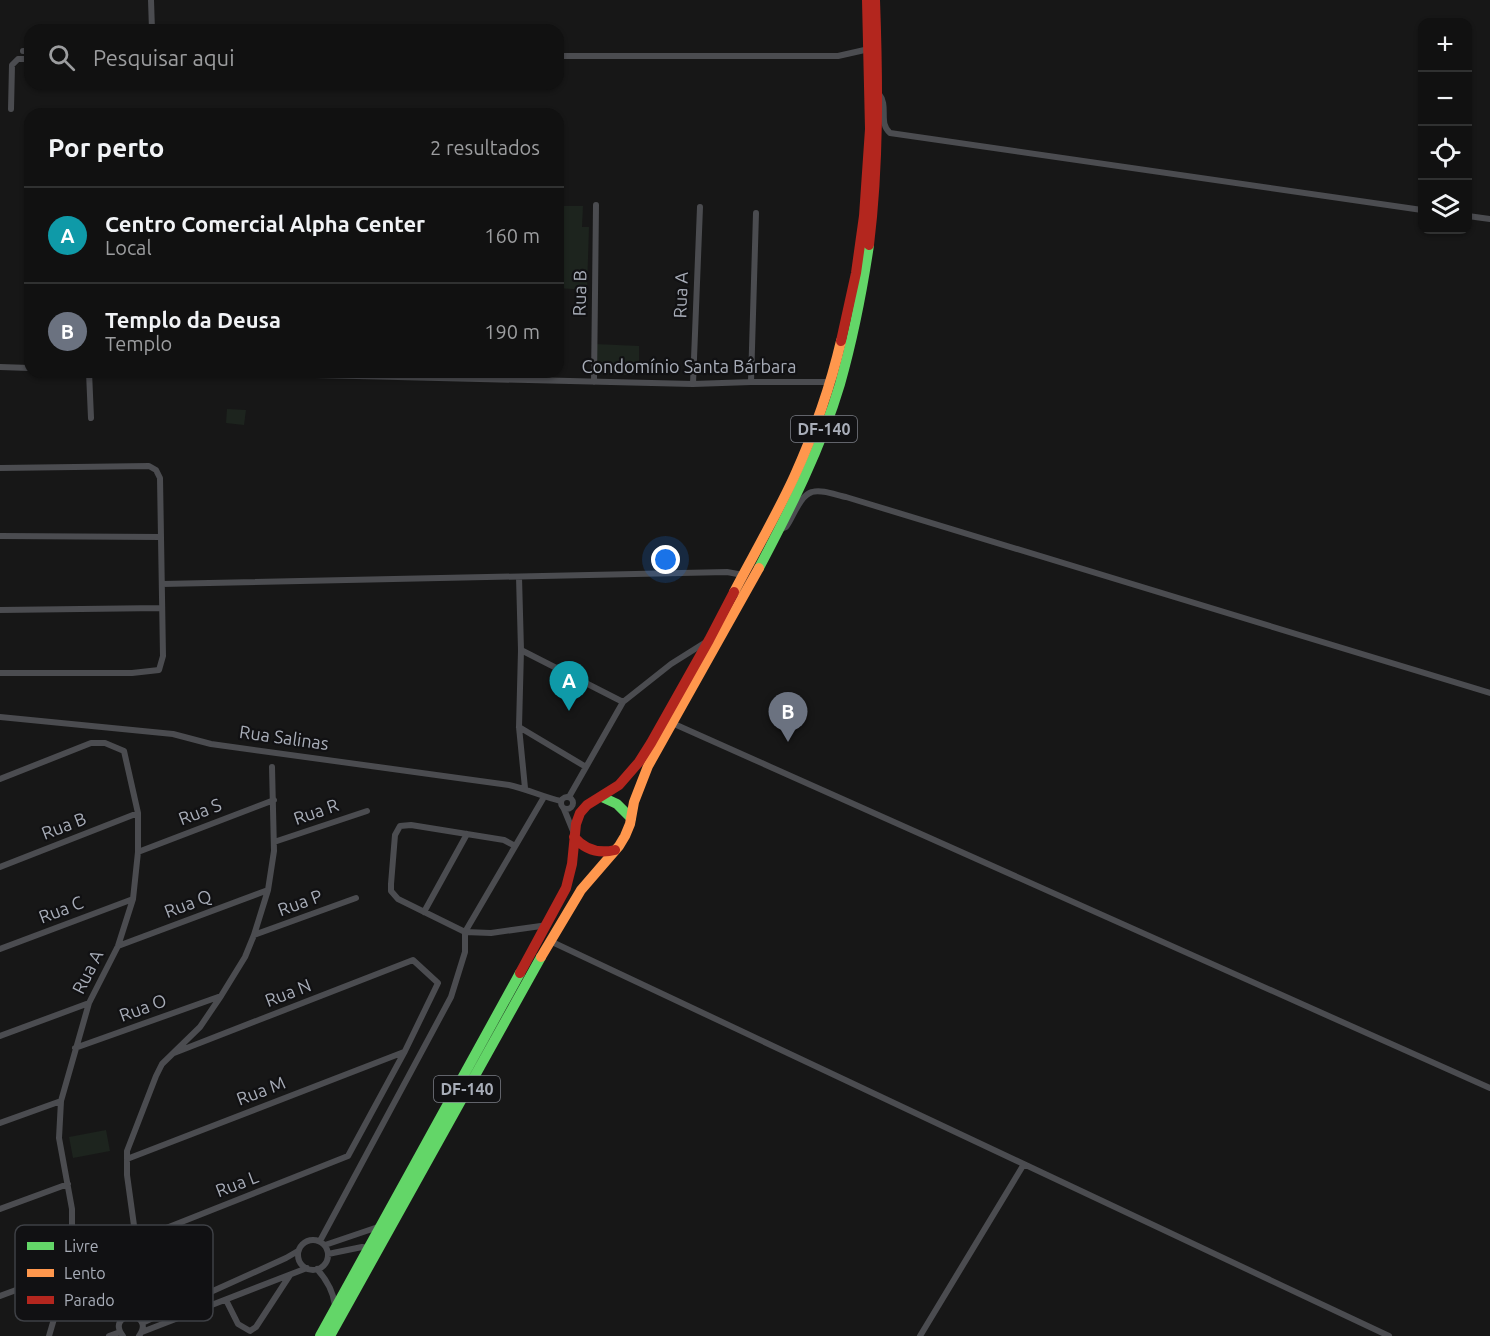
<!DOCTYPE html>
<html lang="pt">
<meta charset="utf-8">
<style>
:root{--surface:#111;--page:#1e1f1f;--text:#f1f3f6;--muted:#9c9d9f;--line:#303131;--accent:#757880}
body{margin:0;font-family:Ubuntu,sans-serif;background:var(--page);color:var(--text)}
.controls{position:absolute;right:18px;top:18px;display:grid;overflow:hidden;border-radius:12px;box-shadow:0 2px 4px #0004}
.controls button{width:54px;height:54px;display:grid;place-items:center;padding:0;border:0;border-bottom:2px solid var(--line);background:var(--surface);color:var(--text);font:30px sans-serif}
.you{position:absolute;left:666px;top:560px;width:21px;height:21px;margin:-15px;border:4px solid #fff;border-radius:50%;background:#1a73e8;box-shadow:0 0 0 9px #1a73e833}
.badge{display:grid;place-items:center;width:39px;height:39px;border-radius:50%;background:var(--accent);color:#fff;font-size:20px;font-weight:700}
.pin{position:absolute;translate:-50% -50px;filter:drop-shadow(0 2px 3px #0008)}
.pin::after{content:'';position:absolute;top:32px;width:21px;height:18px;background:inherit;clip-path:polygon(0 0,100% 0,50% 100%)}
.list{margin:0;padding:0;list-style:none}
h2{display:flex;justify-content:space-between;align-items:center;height:78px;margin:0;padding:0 24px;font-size:26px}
h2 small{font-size:20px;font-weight:400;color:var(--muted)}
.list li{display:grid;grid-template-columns:39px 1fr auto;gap:18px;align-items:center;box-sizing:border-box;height:96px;padding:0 24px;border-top:2px solid var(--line)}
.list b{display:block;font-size:22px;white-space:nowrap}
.list p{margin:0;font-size:20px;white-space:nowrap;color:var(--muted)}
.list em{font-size:20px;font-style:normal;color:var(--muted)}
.icon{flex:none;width:33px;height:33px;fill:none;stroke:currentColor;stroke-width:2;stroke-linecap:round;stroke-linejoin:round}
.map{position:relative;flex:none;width:1490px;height:1336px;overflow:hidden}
.search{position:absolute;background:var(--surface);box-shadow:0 2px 4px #0004;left:24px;top:24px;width:540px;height:66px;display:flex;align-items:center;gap:15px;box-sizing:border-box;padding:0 21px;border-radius:18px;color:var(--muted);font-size:22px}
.panel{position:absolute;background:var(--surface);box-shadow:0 2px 4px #0004;left:24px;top:108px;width:540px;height:270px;border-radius:18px}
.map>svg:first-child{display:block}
.green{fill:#1d241e}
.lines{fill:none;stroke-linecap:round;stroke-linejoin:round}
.street{stroke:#4b4c50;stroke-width:6}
.fast{stroke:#63d668;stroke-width:10}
.slow{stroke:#ff974d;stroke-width:10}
.jam{stroke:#b3261e;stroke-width:10}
.labels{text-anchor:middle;stroke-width:4.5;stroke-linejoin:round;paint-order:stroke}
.shield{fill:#111113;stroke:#7b7e86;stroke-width:1.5}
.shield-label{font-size:16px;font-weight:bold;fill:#a8adb8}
.street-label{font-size:18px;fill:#a8adb8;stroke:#111113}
.key{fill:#111113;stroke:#3e4045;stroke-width:1.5}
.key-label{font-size:16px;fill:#a8adb8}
</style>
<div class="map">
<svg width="1490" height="1336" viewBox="0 0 1490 1336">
<rect width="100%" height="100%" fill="#171717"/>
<path class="green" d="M558,206H583L582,227H589L587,290L558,288Z
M595,344L639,346V375L595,374Z
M227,409L246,410L244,425L226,423Z
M106,1130L110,1151L73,1158L69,1137Z"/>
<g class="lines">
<path class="street" d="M151,0L152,30
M23,51H30
M558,56H838L869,49
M879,94C889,106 878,123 890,133L1422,210
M11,109L12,65L18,59H30
M1468,216L1490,219
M0,367L30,368
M89,372L91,418
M188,372L693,384L751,382H831
M594,382L596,205
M751,382L756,213
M693,384L700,207
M0,468L149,466L156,470L160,478L163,656L159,670L132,673H0
M781,529L786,527C793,518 800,495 812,492C822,489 836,495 846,497L1490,693
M0,536L161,537
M519,577L521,650L519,727L525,788
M162,584L727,572L743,575
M0,610L162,608
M521,650L623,702
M0,717L173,734L211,744L509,785C527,789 543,797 561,801
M672,723L1490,1088
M519,727L586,767
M0,779L91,743H105L124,751L138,813V852L133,899L118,946L89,1003L61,1101L59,1138L72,1209V1241L68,1271L49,1336
M561 803a6 6 0 1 1 12 0a6 6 0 1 1-12 0Z
M569,797L623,702L671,664L706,642
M564,809L573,831
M274,842L367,811
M515,846L504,840L411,825L400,826L395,835L391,884V891L398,899L465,932L491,933L548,925
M138,852L274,800
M0,867L138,813
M424,912L467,834
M254,935L356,898
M550,941L1389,1336
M118,946L268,890
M0,949L133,899
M0,1036L89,1003
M75,1048L221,996
M0,1123L61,1101
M127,1159L404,1052
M0,1209L68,1184
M298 1255a15 15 0 1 1 30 0a15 15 0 1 1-30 0Z
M136,1240L348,1156L405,1051L438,983L413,960L174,1053
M320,1241L451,997L465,952V932L544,797
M325,1245L381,1226
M328,1254L362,1247L369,1248
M317,1269C327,1280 333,1291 335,1305
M0,1296L68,1271
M226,1300L238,1324L250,1331L256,1327L290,1275
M133,1316L137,1290L138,1272L136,1240L127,1175V1151L156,1076L162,1064L200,1027L221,996L245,957L254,935L268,890L274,851L272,767
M142,1323L286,1258L298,1251
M142,1332L307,1268
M109,1336L120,1332
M123,1336C104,1311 157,1310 139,1336
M920,1336L1024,1164"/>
<path class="fast" d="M759,568C790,509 821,448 840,384C853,338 862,292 869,245
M602,797L617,804L631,818
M320,1336L520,973
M330,1336L541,957"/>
<path class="slow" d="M734,592C754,554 776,516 794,477C814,433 830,388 841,341
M541,957L581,890L619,846L625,836L630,824L634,802L648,766L759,568"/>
<path class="jam" d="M869,245C879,163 878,82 875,0
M841,341L856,273L864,216L870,129L867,0
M574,837C585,850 598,854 615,850
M520,973L566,888L572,864L576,824L580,813L587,805L619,785L639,762L651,743L709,640L734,592"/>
</g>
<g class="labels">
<g class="shield">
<rect x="791" y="416" width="66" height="26" rx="4.5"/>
<rect x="434" y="1076" width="66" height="26" rx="4.5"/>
</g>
<g class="shield-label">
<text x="824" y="435">DF-140</text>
<text x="467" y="1095">DF-140</text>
</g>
<g class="street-label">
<text transform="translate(580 293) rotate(-89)" y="6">Rua B</text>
<text transform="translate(681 295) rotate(-88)" y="6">Rua A</text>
<text x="689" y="373">Condomínio Santa Bárbara</text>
<text transform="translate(284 738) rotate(8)" y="6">Rua Salinas</text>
<text transform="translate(200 812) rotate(-21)" y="6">Rua S</text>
<text transform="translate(316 812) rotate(-19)" y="6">Rua R</text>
<text transform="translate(64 826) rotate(-21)" y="6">Rua B</text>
<text transform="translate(300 903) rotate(-20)" y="6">Rua P</text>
<text transform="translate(188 904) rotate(-21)" y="6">Rua Q</text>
<text transform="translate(61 910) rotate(-21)" y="6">Rua C</text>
<text transform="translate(88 972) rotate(-63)" y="6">Rua A</text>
<text transform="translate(288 993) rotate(-21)" y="6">Rua N</text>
<text transform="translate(143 1008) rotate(-20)" y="6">Rua O</text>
<text transform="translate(261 1091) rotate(-21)" y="6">Rua M</text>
<text transform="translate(237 1184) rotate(-21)" y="6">Rua L</text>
</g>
</g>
<rect x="15" y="1225" width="198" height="96" rx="9" class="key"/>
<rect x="27" y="1242" width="27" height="8" fill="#63d668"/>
<rect x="27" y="1269" width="27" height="8" fill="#ff974d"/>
<rect x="27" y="1296" width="27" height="8" fill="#b3261e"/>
<g class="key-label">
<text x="64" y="1252">Livre</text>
<text x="64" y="1279">Lento</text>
<text x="64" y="1306">Parado</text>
</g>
</svg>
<div class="controls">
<button>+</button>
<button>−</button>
<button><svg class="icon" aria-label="locate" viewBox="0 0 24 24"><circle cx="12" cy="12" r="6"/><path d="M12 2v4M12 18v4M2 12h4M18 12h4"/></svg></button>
<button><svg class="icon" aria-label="layers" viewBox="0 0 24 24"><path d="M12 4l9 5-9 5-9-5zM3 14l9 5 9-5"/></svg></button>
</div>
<div class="you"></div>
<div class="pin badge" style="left:569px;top:711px;background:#0f9aa8">A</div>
<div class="pin badge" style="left:788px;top:742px;background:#6b7280">B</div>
<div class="search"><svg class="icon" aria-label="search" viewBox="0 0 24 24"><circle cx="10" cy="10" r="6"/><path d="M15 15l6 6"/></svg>Pesquisar aqui</div>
<section class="panel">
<h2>Por perto<small>2 resultados</small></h2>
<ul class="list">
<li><span class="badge" style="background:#0f9aa8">A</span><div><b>Centro Comercial Alpha Center</b><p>Local</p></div><em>160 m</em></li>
<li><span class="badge" style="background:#6b7280">B</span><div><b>Templo da Deusa</b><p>Templo</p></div><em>190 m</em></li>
</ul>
</section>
</div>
